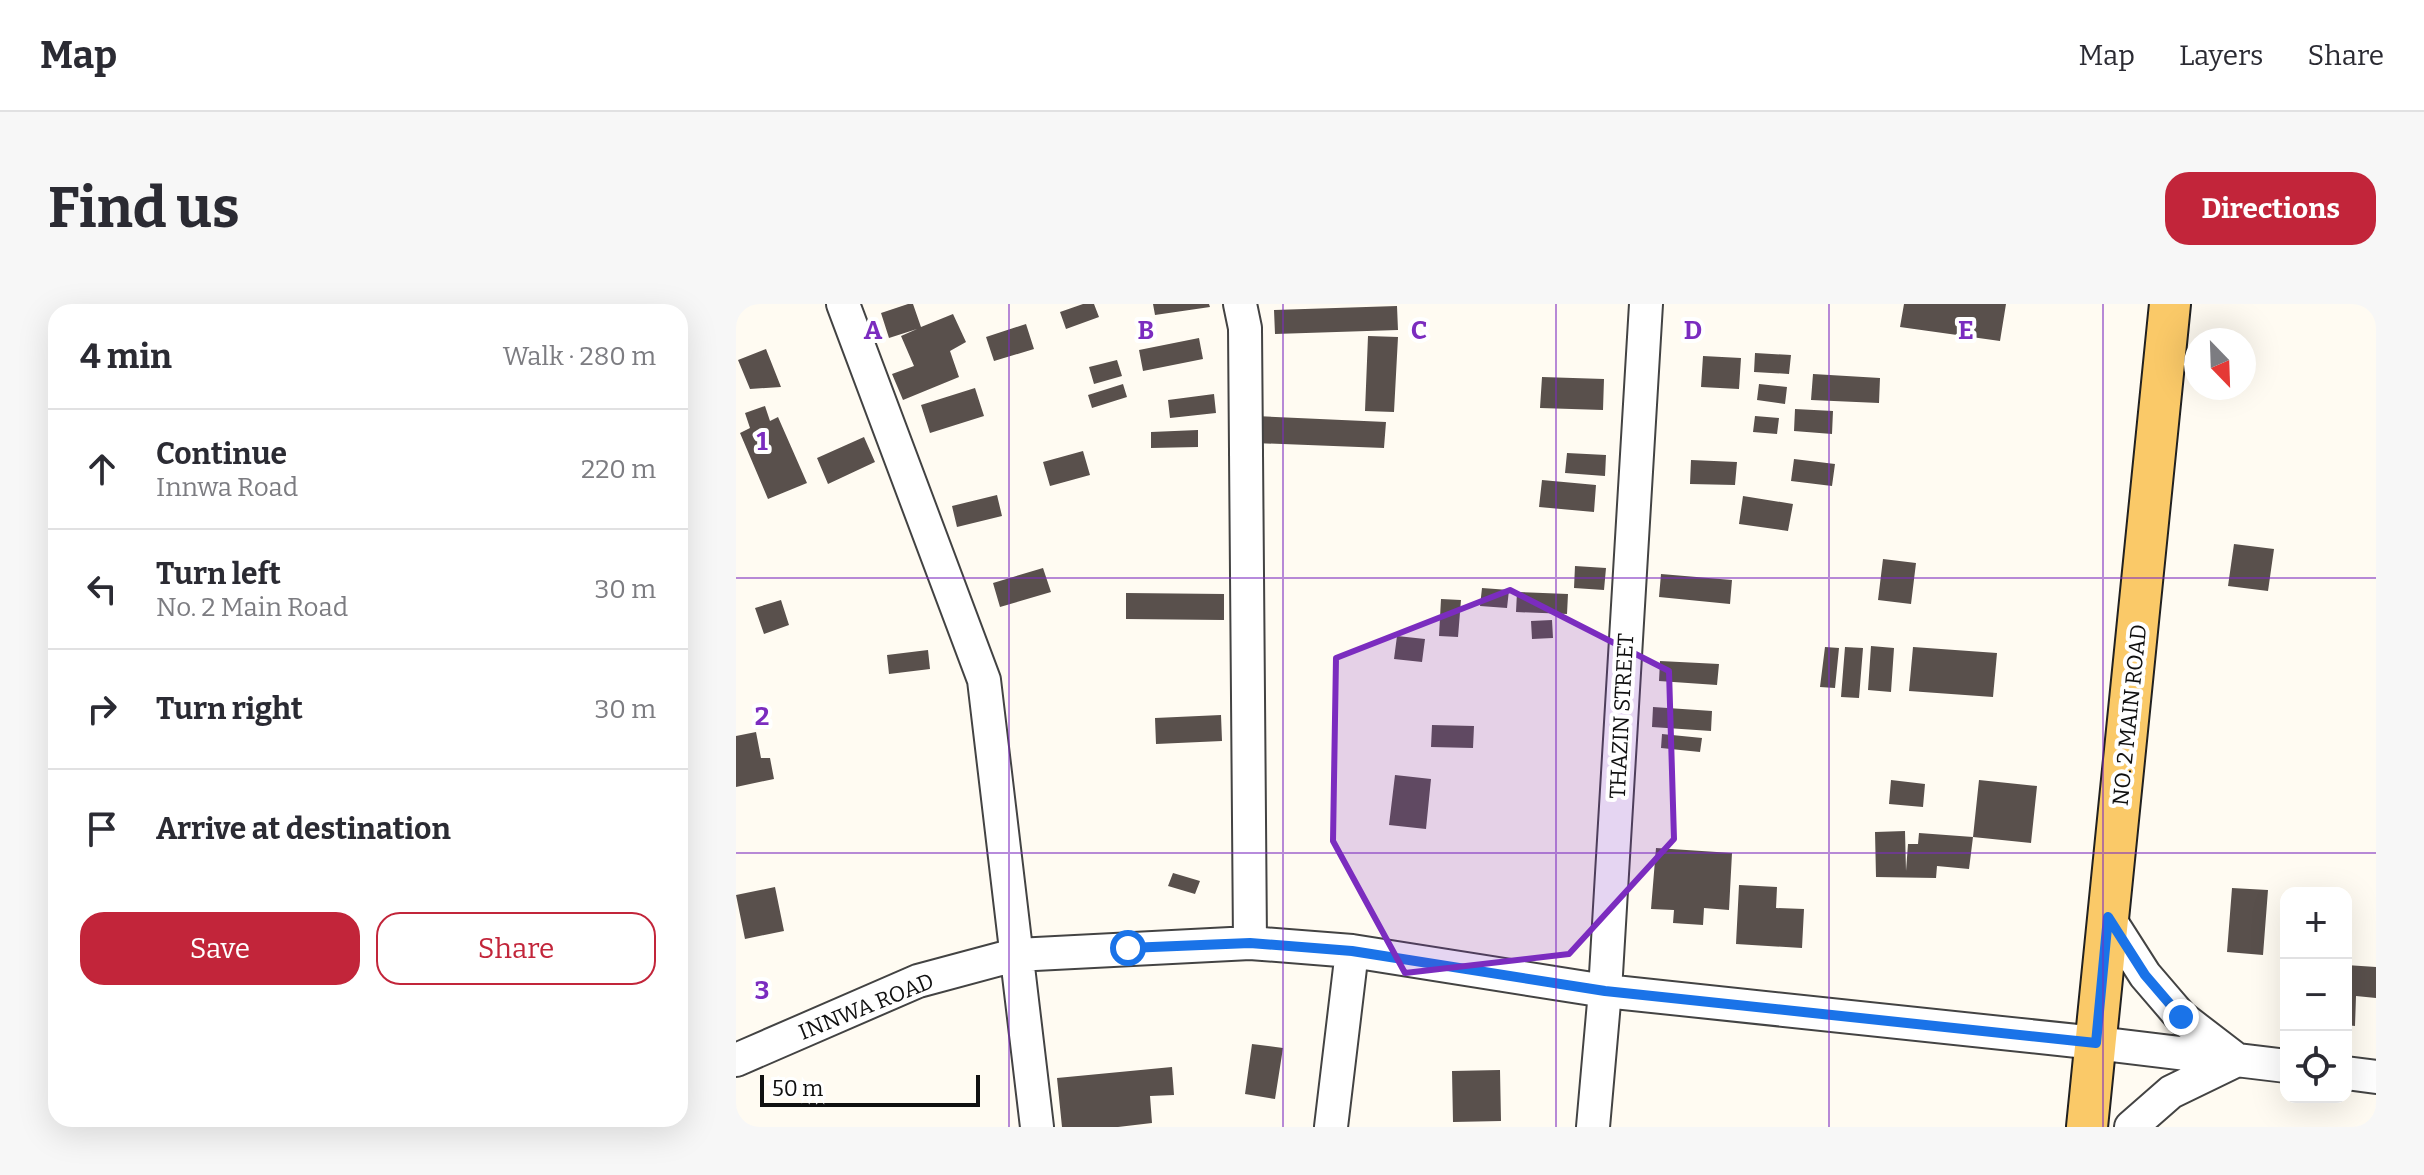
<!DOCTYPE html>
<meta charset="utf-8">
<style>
:root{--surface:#fff;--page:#f7f7f7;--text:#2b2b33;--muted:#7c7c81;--line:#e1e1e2;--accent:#c2253a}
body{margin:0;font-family:Bitter,serif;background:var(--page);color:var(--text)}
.controls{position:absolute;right:24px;bottom:24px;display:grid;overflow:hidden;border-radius:16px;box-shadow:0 8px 32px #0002}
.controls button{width:72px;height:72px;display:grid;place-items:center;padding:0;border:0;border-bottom:2px solid var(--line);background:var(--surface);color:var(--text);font:40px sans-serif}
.compass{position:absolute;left:1448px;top:24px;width:72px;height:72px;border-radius:50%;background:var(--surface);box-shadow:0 8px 32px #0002;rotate:157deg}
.scale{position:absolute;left:24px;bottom:20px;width:220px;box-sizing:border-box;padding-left:8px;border:4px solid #101010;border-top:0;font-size:22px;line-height:28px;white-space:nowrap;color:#101010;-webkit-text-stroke:6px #fff;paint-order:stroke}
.stop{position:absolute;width:24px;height:24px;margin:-18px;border:6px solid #1a73e8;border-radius:50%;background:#fff}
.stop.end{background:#1a73e8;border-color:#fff;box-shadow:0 2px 8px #0008}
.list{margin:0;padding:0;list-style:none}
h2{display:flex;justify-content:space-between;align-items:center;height:104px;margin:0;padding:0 32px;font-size:34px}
h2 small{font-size:26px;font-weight:400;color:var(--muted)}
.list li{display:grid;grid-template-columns:52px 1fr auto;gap:24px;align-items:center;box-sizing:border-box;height:120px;padding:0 32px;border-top:2px solid var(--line)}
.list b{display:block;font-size:30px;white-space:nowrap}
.list p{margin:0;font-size:26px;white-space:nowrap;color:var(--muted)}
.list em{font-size:26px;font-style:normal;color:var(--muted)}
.actions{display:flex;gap:16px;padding:24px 32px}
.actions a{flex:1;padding:18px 0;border:2px solid var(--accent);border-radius:24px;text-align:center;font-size:28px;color:var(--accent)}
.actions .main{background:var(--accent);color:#fff}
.icon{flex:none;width:44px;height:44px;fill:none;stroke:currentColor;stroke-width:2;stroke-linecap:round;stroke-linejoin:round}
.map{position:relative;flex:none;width:1640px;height:823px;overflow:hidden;border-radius:24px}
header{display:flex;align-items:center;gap:48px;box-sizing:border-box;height:112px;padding:0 40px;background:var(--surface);border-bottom:2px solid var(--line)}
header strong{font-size:38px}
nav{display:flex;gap:44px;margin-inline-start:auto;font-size:28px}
.intro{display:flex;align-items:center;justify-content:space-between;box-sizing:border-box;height:192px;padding:0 48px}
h1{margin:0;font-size:56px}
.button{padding:20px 36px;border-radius:24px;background:var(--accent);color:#fff;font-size:28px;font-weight:700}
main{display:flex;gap:48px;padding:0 48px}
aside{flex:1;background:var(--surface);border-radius:24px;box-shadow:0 8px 32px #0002}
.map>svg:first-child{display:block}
.building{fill:#59504c}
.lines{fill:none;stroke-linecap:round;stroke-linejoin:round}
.minor-casing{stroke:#434343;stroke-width:36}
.major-casing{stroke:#212121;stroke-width:44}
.minor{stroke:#fff;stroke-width:32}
.major{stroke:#fac968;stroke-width:40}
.route{stroke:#1a73e8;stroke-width:10}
.marked{fill:#7b2cbf;fill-opacity:0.2;stroke:#7b2cbf;stroke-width:6;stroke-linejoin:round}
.grid{fill:none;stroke:#7b2cbf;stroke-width:2;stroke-opacity:0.55}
.labels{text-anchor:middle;stroke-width:8;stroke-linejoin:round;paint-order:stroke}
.street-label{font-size:22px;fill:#101010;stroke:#fff}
.grid-label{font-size:26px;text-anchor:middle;font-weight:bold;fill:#7b2cbf;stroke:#fff;stroke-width:8;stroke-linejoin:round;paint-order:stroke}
</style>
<header>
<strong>Map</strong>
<nav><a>Map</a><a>Layers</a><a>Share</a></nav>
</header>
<div class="intro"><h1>Find us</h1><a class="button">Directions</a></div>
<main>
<aside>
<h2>4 min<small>Walk · 280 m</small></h2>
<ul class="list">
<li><svg class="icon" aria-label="ahead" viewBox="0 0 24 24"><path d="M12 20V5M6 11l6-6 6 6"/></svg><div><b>Continue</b><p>Innwa Road</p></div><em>220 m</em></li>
<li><svg class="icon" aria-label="left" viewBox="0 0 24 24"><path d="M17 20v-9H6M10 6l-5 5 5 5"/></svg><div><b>Turn left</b><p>No. 2 Main Road</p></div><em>30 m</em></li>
<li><svg class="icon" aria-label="right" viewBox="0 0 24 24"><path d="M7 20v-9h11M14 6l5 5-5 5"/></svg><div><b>Turn right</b></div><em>30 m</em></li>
<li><svg class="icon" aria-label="arrive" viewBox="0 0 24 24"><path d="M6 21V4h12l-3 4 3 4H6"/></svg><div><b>Arrive at destination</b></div></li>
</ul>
<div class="actions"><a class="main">Save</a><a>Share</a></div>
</aside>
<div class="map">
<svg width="1640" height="823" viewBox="0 0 1640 823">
<rect width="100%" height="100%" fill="#fffbf2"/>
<path class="building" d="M172,0H177L185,23L217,10L230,38L214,47L223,73L167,96L156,70L178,62L165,32L181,25L153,34L145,9Z
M347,0H358L363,13L330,25L324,8Z
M417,0H473L474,3L419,11Z
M1168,0H1270L1264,37L1164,23Z
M661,2L662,26L539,30L538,6Z
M290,20L298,45L258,57L250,33Z
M632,32L662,33L658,108L629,107Z
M463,34L467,55L407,67L403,46Z
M30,45L45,83L14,85L2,56Z
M1019,49L1055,51L1053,70L1018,68Z
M967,52L1005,54L1003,85L965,83Z
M381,56L386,72L358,80L353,63Z
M1077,70L1144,74L1143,99L1075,96Z
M806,73L868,75L867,106L804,104Z
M387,80L391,93L356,104L352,91Z
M1023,80L1051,83L1049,100L1021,96Z
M239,84L248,112L194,129L185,101Z
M478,90L480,109L434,114L432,96Z
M29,102L34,117L42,113L71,179L32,195L4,129L14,124L9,109Z
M1059,105L1097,107L1096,130L1058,127Z
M520,112L650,118L648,144L519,139Z
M1019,112L1043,114L1041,130L1017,128Z
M462,126V143L415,144V128Z
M128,133L139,158L92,180L81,154Z
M347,147L354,171L314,182L307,158Z
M831,149L870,151L869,172L829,169Z
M1058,155L1099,160L1096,182L1055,177Z
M955,156L1001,158L999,181L954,180Z
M806,176L860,181L858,208L803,203Z
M261,191L266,212L221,223L216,202Z
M1007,192L1057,200L1052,227L1003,220Z
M1498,240L1538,245L1532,287L1492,282Z
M1147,255L1180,259L1175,300L1142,296Z
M839,262L870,264L868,286L838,284Z
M307,264L315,288L264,303L257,279Z
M925,270L996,276L994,300L923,293Z
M746,284L773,286L771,304L744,302Z
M781,288L832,290L831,310L780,308Z
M390,289L488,290V316L390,315Z
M705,295L725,296L722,333L703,332Z
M45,296L53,321L28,330L19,304Z
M816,316L817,334L796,335L795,317Z
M661,332L689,335L686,358L658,355Z
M1135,342L1158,344L1155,388L1132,386Z
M1089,343L1103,344L1099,384L1084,383Z
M1109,343L1127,344L1123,394L1105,393Z
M1177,343L1261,349L1257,393L1173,387Z
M192,346L194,365L153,370L151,351Z
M924,357L983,360L981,381L923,377Z
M917,403L976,407L975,427L916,423Z
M485,411L486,437L420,440L419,414Z
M696,421L738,422L737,444L695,443Z
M20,428L25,454H34L38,475L0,483V432Z
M926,430L966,434L964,448L925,444Z
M659,471L695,475L690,525L653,521Z
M1155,476L1189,480L1187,503L1153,500Z
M1243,476L1301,482L1295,539L1237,533L1233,565L1201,562L1200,574L1140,573L1139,528L1169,527L1170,567L1172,540H1182L1183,529L1237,533Z
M920,544L996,549L993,606L968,604L967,621L937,619L938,606L915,605Z
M437,569L464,577L459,590L432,582Z
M1003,581L1041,583L1040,604L1068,605L1066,644L1000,640Z
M39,583L48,627L9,635L0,591Z
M1496,584L1532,586L1527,651L1491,648Z
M1610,661L1640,663V694L1620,692L1619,722L1610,721Z
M516,740L547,744L539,795L509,790Z
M436,763L438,791L414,792L416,819L382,823H326L321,774Z
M764,766L765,817L717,818L716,767Z"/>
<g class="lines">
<g class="minor-casing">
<path id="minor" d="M107,0L248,376L301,823
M504,0L509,24L514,639
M1372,613L1409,671L1445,713L1501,756L1435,788L1395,823
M0,756L182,677L279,651L514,639L616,647L869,687L1360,739L1550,762
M1610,769L1640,773
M595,823L616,647
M857,823L869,687L910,0"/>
</g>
<g class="major-casing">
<path id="major" d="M1351,823L1434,0"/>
</g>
<use href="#minor" class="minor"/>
<use href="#major" class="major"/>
</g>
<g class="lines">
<path class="route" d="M392,644L514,639L616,647L869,687L1360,739L1372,613L1409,671L1445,713"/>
</g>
<path class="marked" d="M774,286L933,367L938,535L833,650L669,669L597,537L600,354Z"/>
<path class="grid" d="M273,0V823M547,0V823M820,0V823M1093,0V823M1367,0V823M0,274H1640M0,549H1640"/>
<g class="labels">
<g class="street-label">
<text transform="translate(1393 411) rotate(-84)" y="8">NO. 2 MAIN ROAD</text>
<text transform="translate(885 412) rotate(-87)" y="8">THAZIN STREET</text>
<text transform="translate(130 702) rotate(-22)" y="8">INNWA ROAD</text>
</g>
</g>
<g class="grid-label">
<text x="137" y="35">A</text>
<text x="410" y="35">B</text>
<text x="683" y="35">C</text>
<text x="957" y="35">D</text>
<text x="1230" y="35">E</text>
<text x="26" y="146">1</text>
<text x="26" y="421">2</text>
<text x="26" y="695">3</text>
</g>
</svg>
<div class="controls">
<button>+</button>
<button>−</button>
<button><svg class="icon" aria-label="locate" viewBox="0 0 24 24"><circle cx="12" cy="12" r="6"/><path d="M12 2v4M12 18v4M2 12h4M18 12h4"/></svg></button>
</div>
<svg class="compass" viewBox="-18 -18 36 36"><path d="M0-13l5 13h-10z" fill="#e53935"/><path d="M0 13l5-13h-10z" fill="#7c7c81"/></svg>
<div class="scale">50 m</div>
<div class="stop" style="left:392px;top:644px"></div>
<div class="stop end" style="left:1445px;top:713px"></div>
</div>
</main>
